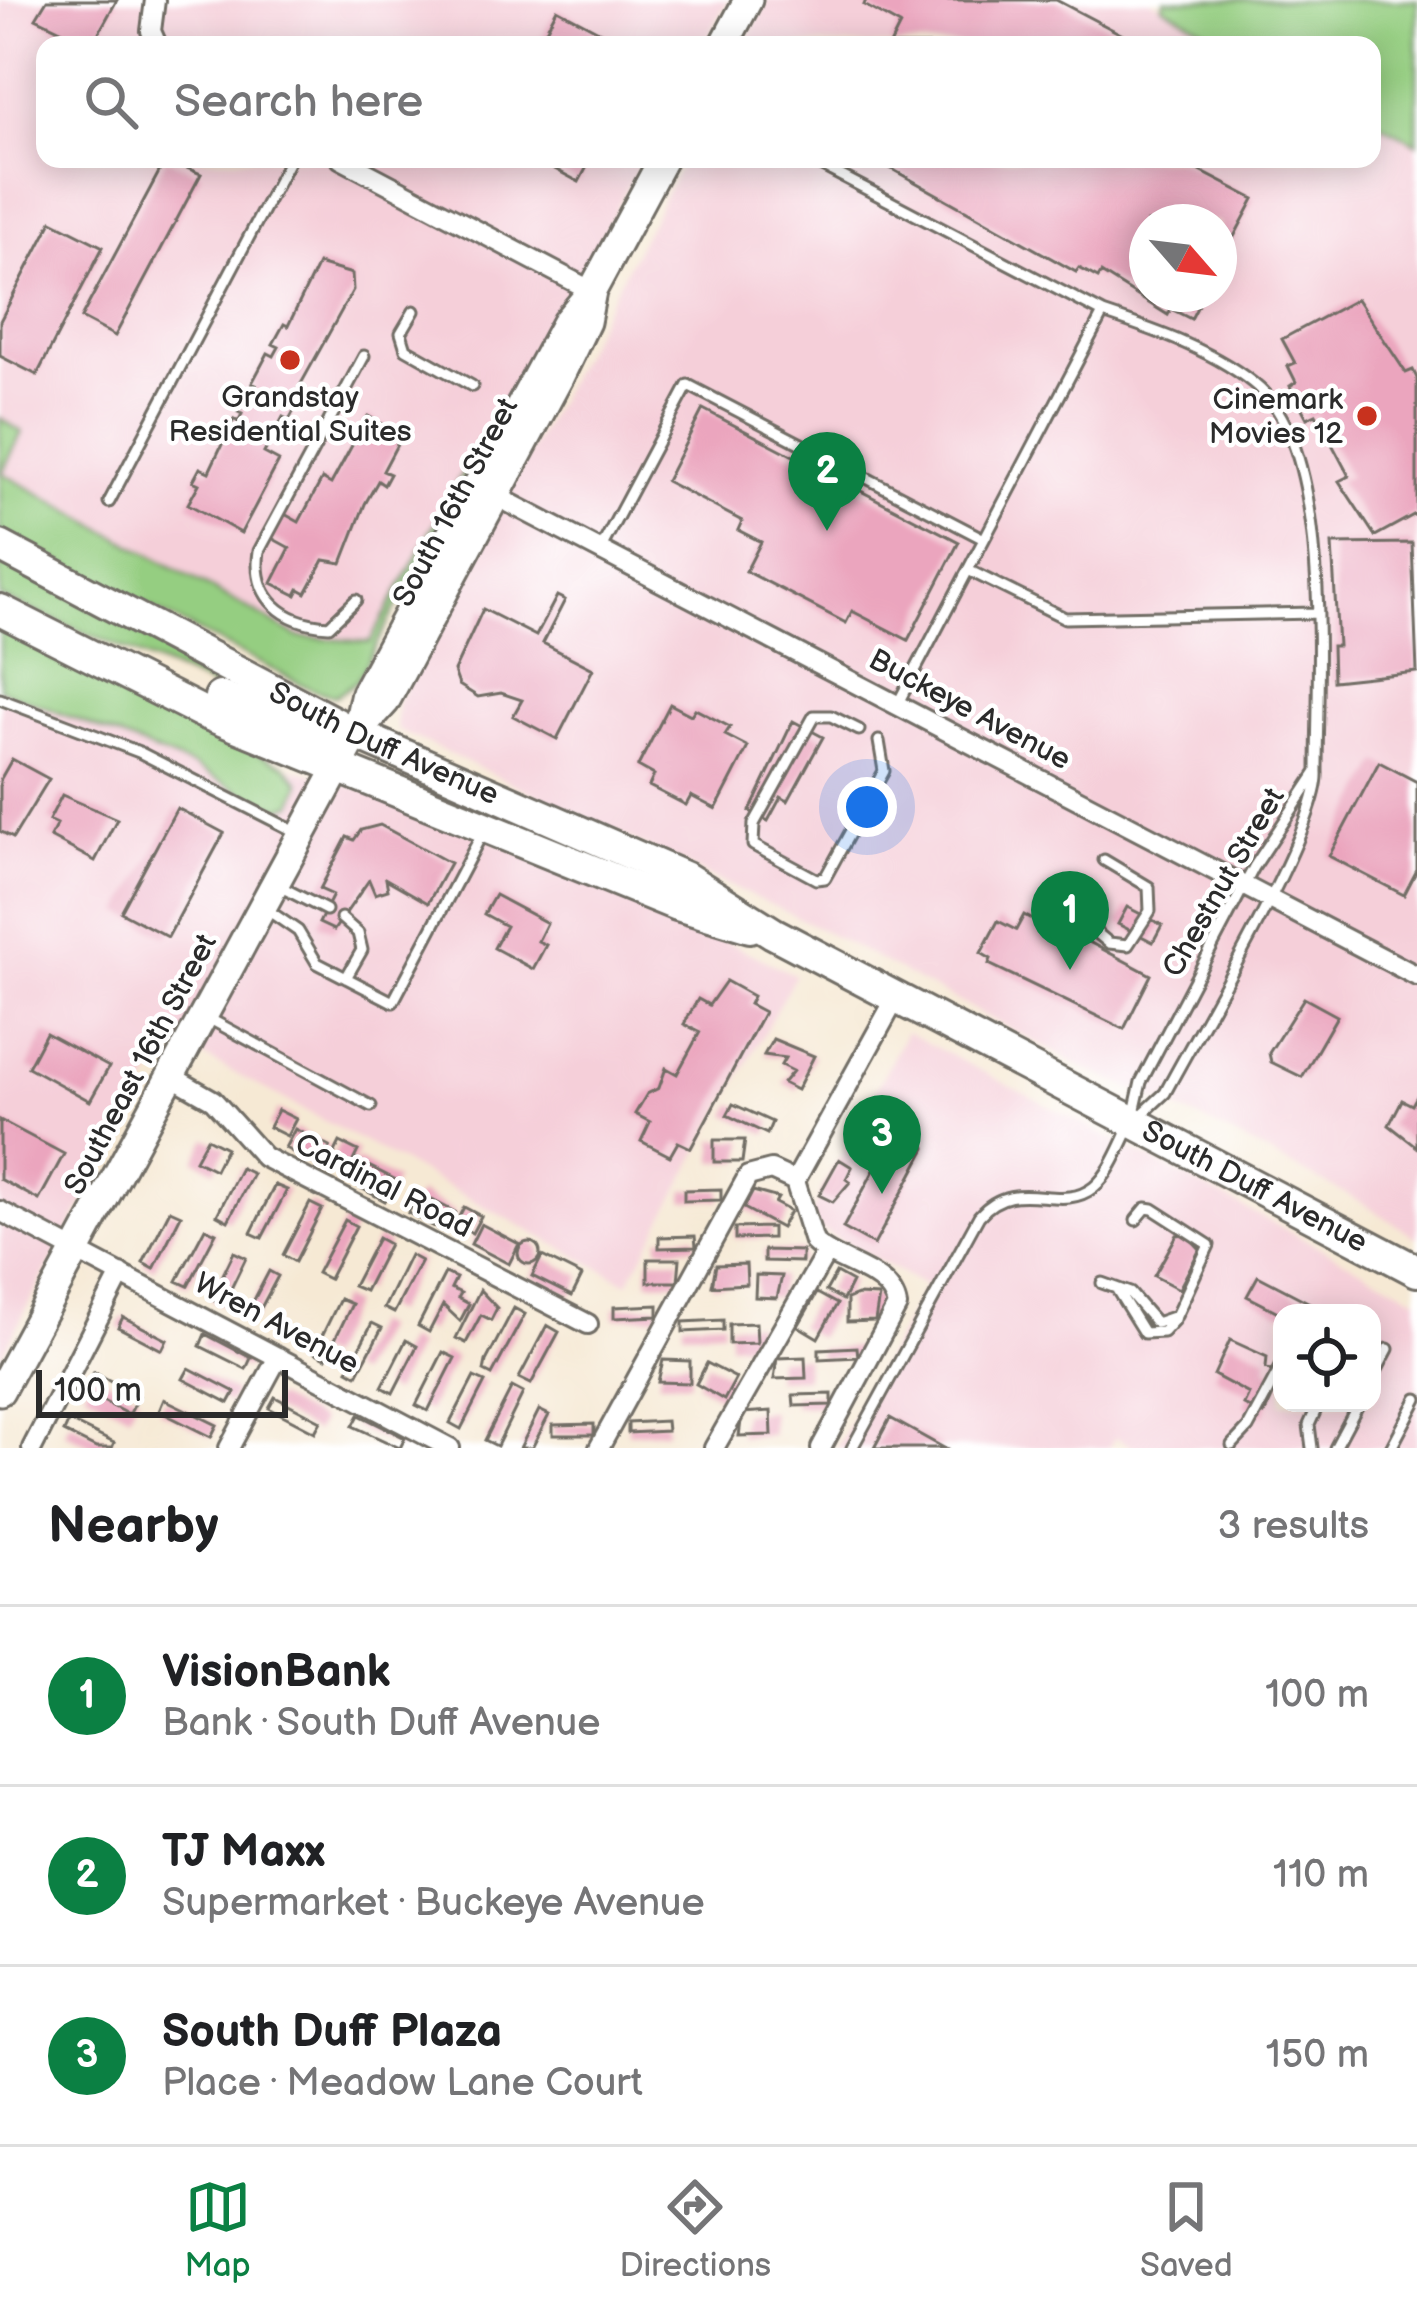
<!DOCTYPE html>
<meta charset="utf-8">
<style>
:root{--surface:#fff;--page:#f6f6f6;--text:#202124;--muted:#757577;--line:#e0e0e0;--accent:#0b8043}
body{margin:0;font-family:"Balsamiq Sans",sans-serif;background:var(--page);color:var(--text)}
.controls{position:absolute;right:36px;bottom:36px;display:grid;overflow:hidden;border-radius:24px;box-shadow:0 6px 30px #0003}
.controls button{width:108px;height:108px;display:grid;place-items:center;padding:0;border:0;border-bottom:3px solid var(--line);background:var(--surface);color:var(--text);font:60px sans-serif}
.compass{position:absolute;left:1129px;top:204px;width:108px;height:108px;border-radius:50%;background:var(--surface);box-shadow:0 6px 30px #0003;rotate:118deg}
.scale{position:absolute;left:36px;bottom:30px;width:252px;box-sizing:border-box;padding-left:12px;border:6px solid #2b2b2b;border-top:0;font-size:33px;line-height:42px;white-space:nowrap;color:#2b2b2b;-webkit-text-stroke:9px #fff;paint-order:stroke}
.you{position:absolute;left:867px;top:807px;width:42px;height:42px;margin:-30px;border:9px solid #fff;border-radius:50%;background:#1a73e8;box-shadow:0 0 0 18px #1a73e833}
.badge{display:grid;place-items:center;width:78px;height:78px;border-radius:50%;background:var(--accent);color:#fff;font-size:39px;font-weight:700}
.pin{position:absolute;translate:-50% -99px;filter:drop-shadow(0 3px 6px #0008)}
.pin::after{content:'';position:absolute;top:63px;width:42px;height:36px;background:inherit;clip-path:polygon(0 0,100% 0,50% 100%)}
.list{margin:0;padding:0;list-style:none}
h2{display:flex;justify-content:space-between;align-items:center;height:156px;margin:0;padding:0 48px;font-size:51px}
h2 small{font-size:39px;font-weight:400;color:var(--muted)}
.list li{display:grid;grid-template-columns:78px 1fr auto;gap:36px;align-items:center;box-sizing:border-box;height:180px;padding:0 48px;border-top:3px solid var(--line)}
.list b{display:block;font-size:45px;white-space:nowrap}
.list p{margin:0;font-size:39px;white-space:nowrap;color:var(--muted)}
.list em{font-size:39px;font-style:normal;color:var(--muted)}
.icon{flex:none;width:66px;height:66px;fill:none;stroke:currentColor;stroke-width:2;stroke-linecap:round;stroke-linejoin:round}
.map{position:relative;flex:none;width:1417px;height:1448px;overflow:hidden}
.search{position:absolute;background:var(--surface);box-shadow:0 6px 30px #0003;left:36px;right:36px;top:36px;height:132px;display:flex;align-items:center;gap:30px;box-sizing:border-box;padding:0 42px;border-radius:24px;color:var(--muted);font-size:45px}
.sheet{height:696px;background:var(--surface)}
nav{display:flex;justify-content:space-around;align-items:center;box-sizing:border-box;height:168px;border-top:3px solid var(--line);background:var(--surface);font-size:33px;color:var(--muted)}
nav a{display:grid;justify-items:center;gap:6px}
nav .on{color:var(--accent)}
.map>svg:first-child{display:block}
.built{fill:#f5cfd9;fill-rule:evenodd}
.green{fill:#95ce81;stroke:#607c56;stroke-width:3}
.building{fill:#eba5be}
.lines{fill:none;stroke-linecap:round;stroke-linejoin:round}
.lane-casing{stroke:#726e66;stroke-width:15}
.street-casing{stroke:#726e66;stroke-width:24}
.secondary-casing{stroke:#726e66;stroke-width:33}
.primary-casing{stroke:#726e66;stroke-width:36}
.lane{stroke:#fff;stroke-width:9}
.street{stroke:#fff;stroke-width:18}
.secondary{stroke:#fff;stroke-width:27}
.primary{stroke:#fff;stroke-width:30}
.poi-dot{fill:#c8321e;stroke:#fff;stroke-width:4.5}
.labels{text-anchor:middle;stroke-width:9;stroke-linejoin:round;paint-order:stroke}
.poi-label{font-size:30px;fill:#2b2b2b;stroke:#fff}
.street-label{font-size:30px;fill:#2b2b2b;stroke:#fff}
</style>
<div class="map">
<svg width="1417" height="1448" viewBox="0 0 1417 1448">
<rect width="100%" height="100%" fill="#fff"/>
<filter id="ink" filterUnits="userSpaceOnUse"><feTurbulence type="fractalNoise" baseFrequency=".00833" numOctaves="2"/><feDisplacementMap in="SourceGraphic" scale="24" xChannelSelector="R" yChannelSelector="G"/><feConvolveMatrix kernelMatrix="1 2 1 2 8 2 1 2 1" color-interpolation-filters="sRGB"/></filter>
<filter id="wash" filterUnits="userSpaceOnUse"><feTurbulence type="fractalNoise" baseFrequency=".004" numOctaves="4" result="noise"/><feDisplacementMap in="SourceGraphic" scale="48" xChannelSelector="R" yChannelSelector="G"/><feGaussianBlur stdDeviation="2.7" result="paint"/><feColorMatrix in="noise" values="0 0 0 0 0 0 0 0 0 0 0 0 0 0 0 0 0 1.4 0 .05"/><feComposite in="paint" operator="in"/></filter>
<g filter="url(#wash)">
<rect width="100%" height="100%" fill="#f6e9d4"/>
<path class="built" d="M0,0H728L704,45H45V159H643L539,353L479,459L478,444L370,642L299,637L1,472L22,432L0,418Z
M768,0H1150L1234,45H744Z
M1372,119L1417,143V1238L1363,1203L1213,1125L1090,1071L805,921L396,729L398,702L684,159H1372ZM1147,222H1219V294H1147Z
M0,689L194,767L260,802L282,808L295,772L286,766L376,794L632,896L795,975L628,1283L171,1039L0,1358Z
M906,1032L1417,1298V1448H1135L1115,1437L1109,1448H836L925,1286L807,1222ZM1282,1313H1372V1403H1282Z"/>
<path class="green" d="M1165,0H1417V143L1372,119V45H1234L1162,6Z
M0,418L22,432L2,473L299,637L370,642L479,442L481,446L357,681L335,696L313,690L0,531Z
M0,560L269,702L266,709L0,597Z
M0,621L135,699L286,766L300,783L293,804L282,808L260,802L194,767L0,689Z"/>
<g id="blocks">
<path class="building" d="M47,0H117L92,45L36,18Z
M866,0H1056L1142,45H890L900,25L864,5Z
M557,9L625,45H547L540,41Z
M166,159L201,174L115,336L81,318Z
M536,159H591L579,182Z
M874,159H1177L1254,199L1219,265V222H1147V294H1204L1191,319L1171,309L1168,315L1101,273L1098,278L1079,268L1076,272Z
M52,221L103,247L37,375L0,356V321Z
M318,264L352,274L353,290L292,400L298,403L289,420L283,417L264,453L279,461L241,533L188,504L199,484L193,481L200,468L209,472L234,419L238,422L242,414L238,412L256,385L252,383L268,353L274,356L279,347L273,344L284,324L288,326Z
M1357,299L1406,373L1413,370L1417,378V513L1375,536L1339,481L1349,476L1316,414L1307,418L1290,386L1296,382L1288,366L1295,363L1282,339Z
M703,409L959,542L908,640L852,611L846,623L746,571L761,542L738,530L742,521L666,481Z
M368,416L402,435L383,471L390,474L384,485L378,481L365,504L342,563L324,560L306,593L299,589L296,595L272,583L290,548L266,535L279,511L299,522L322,479L331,484Z
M1412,543L1417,672L1333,681L1332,646H1338L1332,544Z
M557,596L565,600L543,643L593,669L557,739L513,716L522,700L501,693L478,697L459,685L454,671L483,609L536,636Z
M670,704L691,715L695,709L730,727L725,735L748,747L716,809L691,796L686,805L649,786L654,775L638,766Z
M793,721L823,737L788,801L781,797L768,821L750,811Z
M12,759L49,779L13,838L0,831V780Z
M1379,762L1417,782V870L1404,895L1329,856Z
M62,795L117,819L95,861L50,837L57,824L49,820Z
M177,808L224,833L168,937L121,912Z
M380,825L450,863L428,903L386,879L388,890L375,894L369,880L334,930L319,923L333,895L320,889L347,837L354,840L361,830Z
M495,895L547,923L538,941L546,945L533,969L494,948L506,926L484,914Z
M1127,907L1162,925L1153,942L1118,924Z
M1024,915L1035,921L1038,915L1151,975L1124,1029L989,964L991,959L981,953L998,921L1016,930Z
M726,981L753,996L749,1004L764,1012L691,1148L678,1142L670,1156L641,1141L650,1122L635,1114L647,1094L659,1088L666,1068L677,1074L700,1032L684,1024L698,999L709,1005Z
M1304,998L1337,1016L1302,1077L1271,1062L1269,1053Z
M46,1033L109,1067L90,1101L28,1067Z
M773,1039L814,1056L797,1090L783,1083L793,1071L781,1065L785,1058L764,1055Z
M1417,1096V1147L1389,1125L1402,1100L1412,1105Z
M733,1104L772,1122L767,1134L727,1115Z
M278,1110L296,1119L287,1136L269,1127Z
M873,1111L924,1139L926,1148L874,1245L843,1228L880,1159L854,1146Z
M0,1120L64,1154L39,1200L0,1179Z
M295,1129L330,1147L320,1167L285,1148Z
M207,1138L226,1148L215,1170L195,1160Z
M714,1140H745L742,1162H714Z
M340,1142L358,1151L349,1169L331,1160Z
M839,1159L852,1167L846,1179L850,1182L833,1202L819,1195Z
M357,1160L396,1180L385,1201L346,1180Z
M241,1168L253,1174L228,1221L217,1215Z
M275,1185L287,1190L262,1238L251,1233Z
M721,1189V1200L684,1201V1190Z
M753,1191L778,1198L775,1203L790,1211L781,1228L744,1208Z
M419,1193L455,1212L444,1232L408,1213Z
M310,1203L322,1209L295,1262L283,1255Z
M464,1207L481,1216L472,1233L455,1224Z
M170,1210L181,1215L154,1269L143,1263Z
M345,1220L356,1226L329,1279L317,1273Z
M481,1224L519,1244L509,1264L471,1244Z
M772,1227V1238L735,1239V1228Z
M205,1228L216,1233L188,1286L177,1281Z
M1186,1234L1200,1249L1179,1289L1154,1276L1177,1235Z
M695,1236L696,1247L659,1248V1237Z
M378,1238L389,1244L365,1291L353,1286Z
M518 1253a11 11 0 1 1 22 0a11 11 0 1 1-22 0Z
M764,1250L802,1251V1262L764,1261Z
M234,1252L246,1258L223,1305L211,1299Z
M410,1255L421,1261L394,1313L384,1308Z
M542,1256L582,1276L572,1296L532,1276Z
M648,1259H680L678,1282H648Z
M746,1264L747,1284L712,1286L716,1265Z
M269,1271L278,1276L254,1321L245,1317Z
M445,1273L456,1278L451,1288L461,1293L458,1298L469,1304L460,1321L443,1305L429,1332L418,1326Z
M836,1273L852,1282L843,1300L826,1291Z
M756,1275L782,1276L777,1298L755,1297Z
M1258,1276L1329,1313H1280L1247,1296Z
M480,1290L497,1308L491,1320L481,1315L466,1343L456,1338Z
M817,1293L837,1304L818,1338L798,1326Z
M857,1295L879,1296L875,1321L847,1322V1299Z
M340,1299L352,1304L326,1358L314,1352Z
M658,1305V1316L614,1318V1307Z
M514,1308L525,1314L492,1375L484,1371L486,1361Z
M123,1317L167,1340L162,1350L118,1327Z
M723,1320V1330L683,1332V1322Z
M372,1323L382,1328L357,1375L348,1370Z
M756,1323L757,1343L729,1344V1324Z
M547,1325L559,1332L531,1384L519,1378Z
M205,1334L251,1358L246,1369L200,1346Z
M406,1340L417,1346L393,1393L382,1387Z
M1230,1340L1267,1357L1266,1368L1282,1376L1264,1415L1244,1405L1249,1394L1214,1375Z
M857,1347L858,1357L819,1359V1349Z
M443,1352L455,1358L428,1411L416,1405Z
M805,1357L806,1378L774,1379L777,1358Z
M663,1360L690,1361V1383L658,1382Z
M707,1363L736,1378L724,1400L696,1384Z
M189,1368L235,1392L229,1403L183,1379Z
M94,1372L139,1396L129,1415L84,1391Z
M474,1377L485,1382L461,1429L450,1423Z
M512,1387L523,1393L497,1446L485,1440Z
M832,1394V1405L794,1406L793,1395Z
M275,1397L321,1421L315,1432L269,1408Z
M164,1399L217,1425L211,1437L159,1411Z
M539,1410L549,1415L532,1448H520Z
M771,1411L772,1435L739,1436L742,1413Z
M359,1415L405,1438L400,1448L353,1426Z
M890,1418L944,1448H874Z
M69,1421L114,1443L112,1448H96L64,1432Z
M666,1421L667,1431L628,1433V1423Z
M594,1424V1435H553V1425Z"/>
</g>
</g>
<g filter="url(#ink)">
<use href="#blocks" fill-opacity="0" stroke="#726e66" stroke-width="3"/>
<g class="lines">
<g class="lane-casing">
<path id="lane" d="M809,159L1103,313C1154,330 1219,352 1260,389C1333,455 1317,676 1317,772
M414,311L401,333L406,349L472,386
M109,502L290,159
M600,550L688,385L984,539
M968,570L1065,618L1314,613
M356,600L329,626C283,623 252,598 259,551L364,356
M0,699L139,752L296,832
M897,705L1103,313
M859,730L831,716H814L754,824L753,845L816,879L825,878L884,771L879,741
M279,886L326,910
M266,909L298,931L317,963L393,1002L483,832
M1075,915L1109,943L1128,945L1150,911L1149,887L1104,860
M341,918L358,933L362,950L346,978
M208,1018L371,1106
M1134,1113L1141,1082L1254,867L1317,772C1321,825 1196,1034 1165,1093L1136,1120
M1102,1283L1130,1293L1156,1323L1176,1316L1209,1245L1153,1209L1146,1208L1136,1220
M1116,1288L1144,1333L1163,1332L1174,1320
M1372,1379L1388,1349
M1232,1445L1248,1428L1282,1365
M852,1448L979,1216C1016,1173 1059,1215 1094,1187C1110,1174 1120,1147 1129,1129
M1312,1448L1309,1425L1319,1403
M1335,1448L1359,1403
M1391,1448L1417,1399"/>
</g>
<g class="street-casing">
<path id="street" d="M155,0L151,31L157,45
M341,159L592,291
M496,496L1417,976
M171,1076L213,1100L264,1157L588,1324
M795,1181L896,998
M0,1211L450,1448
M32,1448L121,1274
M229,1448L278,1357
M599,1448L748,1176L771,1170L795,1181L814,1242C838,1265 891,1270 897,1306L821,1448
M714,1448L826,1253"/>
</g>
<g class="secondary-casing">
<path id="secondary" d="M724,45L748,0
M356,734L365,693L566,322L592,291L663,159
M0,1391L356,734L385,702L560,376L586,322L592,291"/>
</g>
<g class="primary-casing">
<g id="primary">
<path id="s1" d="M0,546L356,734L686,878L773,933L1417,1271"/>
<path d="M0,610L202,712L677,905L750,927"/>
<path d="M220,697L315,734L345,738"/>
</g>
</g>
<use href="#lane" class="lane"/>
<use href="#street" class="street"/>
<use href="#secondary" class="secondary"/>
<use href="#primary" class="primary"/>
</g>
</g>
<g class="poi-dot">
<circle cx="290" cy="360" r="12"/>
<circle cx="1367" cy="416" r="12"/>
</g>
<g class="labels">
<g class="poi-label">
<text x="290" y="407">Grandstay<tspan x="290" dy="34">Residential Suites</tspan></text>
<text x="1343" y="409" text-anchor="end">Cinemark<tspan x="1343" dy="34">Movies 12</tspan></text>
</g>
<g class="street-label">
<text transform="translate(455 502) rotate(-62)" y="10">South 16th Street</text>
<text transform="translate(970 709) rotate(28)" y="10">Buckeye Avenue</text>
<text dy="10" stroke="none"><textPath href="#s1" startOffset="432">South Duff Avenue</textPath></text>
<text transform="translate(1223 882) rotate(-60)" y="10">Chestnut Street</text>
<text transform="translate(140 1064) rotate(-62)" y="10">Southeast 16th Street</text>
<text transform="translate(384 1185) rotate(27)" y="10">Cardinal Road</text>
<text dy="10" stroke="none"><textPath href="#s1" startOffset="1410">South Duff Avenue</textPath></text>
<text transform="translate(277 1323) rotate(28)" y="10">Wren Avenue</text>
</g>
</g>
</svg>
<div class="controls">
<button><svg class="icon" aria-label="locate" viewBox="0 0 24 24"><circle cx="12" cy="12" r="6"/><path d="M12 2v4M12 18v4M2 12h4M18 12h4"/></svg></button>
</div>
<svg class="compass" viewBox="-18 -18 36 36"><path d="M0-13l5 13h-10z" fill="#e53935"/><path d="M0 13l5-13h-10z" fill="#757577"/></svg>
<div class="scale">100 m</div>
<div class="you"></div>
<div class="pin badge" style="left:1070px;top:970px">1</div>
<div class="pin badge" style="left:827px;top:531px">2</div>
<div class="pin badge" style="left:882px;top:1194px">3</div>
<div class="search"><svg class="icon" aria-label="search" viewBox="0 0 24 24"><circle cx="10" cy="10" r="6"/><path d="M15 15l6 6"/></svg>Search here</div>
</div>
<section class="sheet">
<h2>Nearby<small>3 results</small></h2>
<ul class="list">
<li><span class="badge">1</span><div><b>VisionBank</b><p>Bank · South Duff Avenue</p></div><em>100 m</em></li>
<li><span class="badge">2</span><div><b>TJ Maxx</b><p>Supermarket · Buckeye Avenue</p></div><em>110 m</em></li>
<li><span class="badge">3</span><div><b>South Duff Plaza</b><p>Place · Meadow Lane Court</p></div><em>150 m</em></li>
</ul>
</section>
<nav>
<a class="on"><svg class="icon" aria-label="map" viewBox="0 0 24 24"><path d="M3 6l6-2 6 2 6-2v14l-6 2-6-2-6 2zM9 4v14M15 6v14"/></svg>Map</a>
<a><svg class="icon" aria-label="directions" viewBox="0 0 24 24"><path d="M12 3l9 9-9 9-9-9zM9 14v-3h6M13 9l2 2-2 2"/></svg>Directions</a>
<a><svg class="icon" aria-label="saved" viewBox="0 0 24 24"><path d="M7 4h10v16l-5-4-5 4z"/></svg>Saved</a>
</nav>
